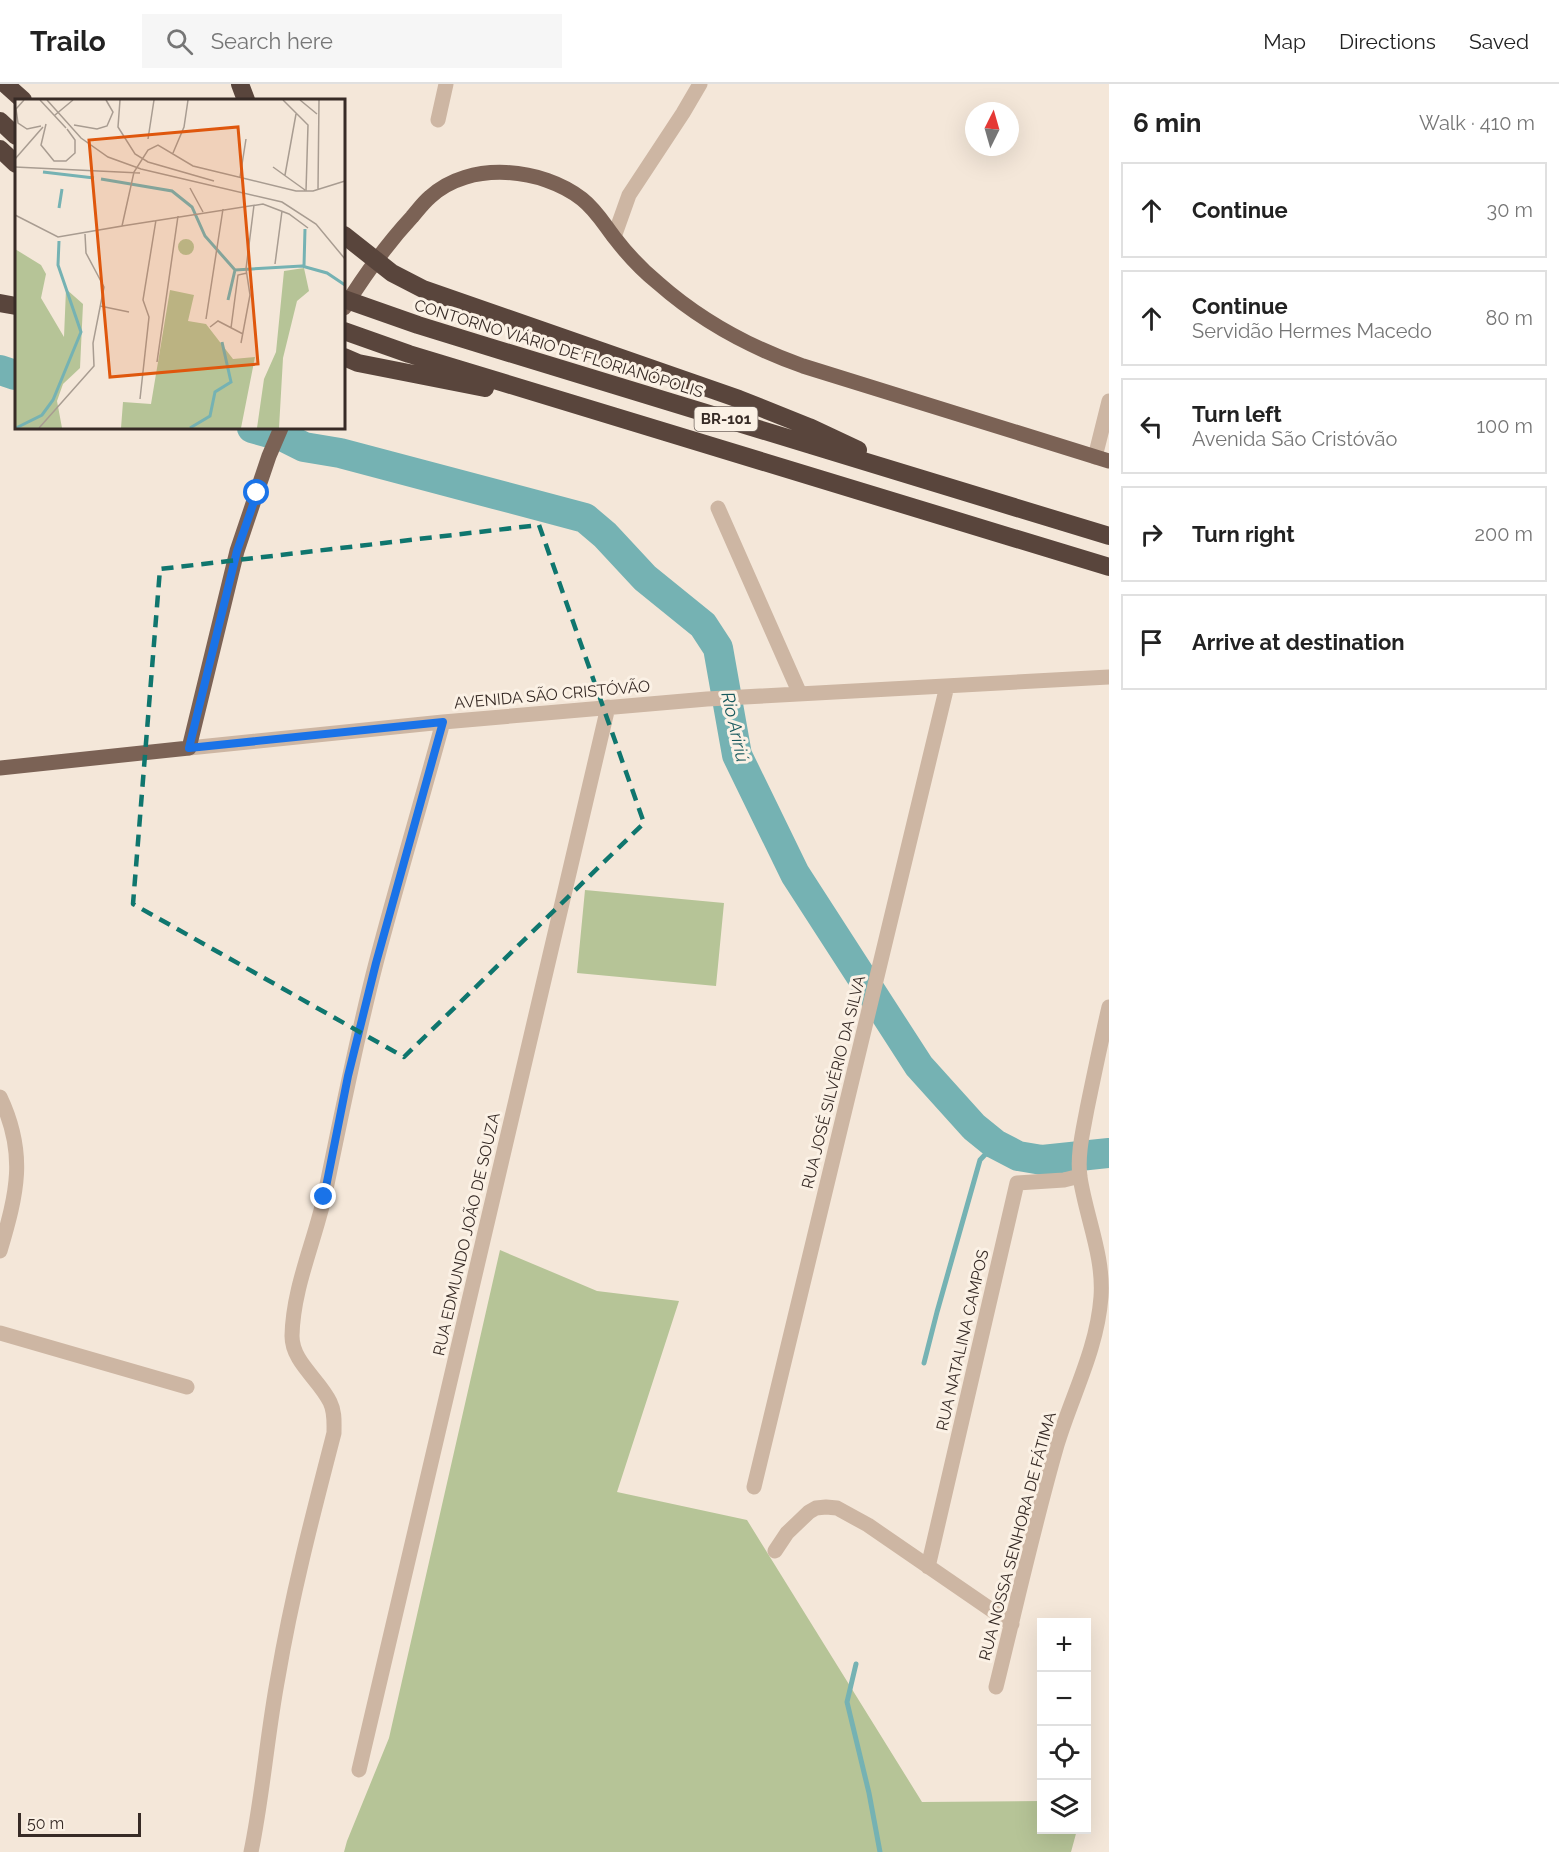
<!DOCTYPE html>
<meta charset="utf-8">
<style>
:root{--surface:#fff;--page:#f6f6f6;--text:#222;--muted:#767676;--line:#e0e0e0}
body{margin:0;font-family:Raleway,sans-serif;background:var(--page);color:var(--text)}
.controls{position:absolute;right:18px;bottom:18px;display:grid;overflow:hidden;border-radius:0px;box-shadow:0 6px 24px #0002}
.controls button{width:54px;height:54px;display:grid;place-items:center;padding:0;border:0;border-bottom:2px solid var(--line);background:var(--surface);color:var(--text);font:30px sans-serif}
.compass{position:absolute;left:965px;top:18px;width:54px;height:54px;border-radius:50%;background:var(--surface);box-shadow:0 6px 24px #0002;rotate:5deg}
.scale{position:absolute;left:18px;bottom:15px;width:123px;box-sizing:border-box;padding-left:6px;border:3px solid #372b26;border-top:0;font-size:16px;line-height:21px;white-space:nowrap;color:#372b26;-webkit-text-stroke:4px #fbf1e5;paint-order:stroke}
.stop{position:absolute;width:18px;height:18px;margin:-14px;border:4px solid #1a73e8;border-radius:50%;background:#fff}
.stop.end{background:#1a73e8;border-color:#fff;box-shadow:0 2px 6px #0008}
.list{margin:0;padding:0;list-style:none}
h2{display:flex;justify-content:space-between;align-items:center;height:78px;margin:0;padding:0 24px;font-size:26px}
h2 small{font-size:20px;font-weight:400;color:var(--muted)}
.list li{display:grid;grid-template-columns:39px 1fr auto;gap:18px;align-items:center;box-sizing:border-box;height:96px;margin:0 12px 12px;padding:0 12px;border:2px solid var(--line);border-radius:0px}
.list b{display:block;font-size:22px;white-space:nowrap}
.list p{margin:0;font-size:20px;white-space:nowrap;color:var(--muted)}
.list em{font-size:20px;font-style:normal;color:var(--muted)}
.icon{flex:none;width:33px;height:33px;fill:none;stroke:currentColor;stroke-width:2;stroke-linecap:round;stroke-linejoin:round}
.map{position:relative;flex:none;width:1109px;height:1768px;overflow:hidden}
header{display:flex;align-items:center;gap:36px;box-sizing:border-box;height:84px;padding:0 30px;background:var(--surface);border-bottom:2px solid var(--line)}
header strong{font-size:28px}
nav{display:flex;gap:33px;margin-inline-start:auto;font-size:21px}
.search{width:420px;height:54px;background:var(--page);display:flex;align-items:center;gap:15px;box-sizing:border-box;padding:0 21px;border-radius:0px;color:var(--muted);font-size:22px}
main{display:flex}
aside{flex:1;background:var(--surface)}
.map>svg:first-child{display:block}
.green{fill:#b6c497}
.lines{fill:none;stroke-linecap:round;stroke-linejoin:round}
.stream{stroke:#75b2b3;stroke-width:5}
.river{stroke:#75b2b3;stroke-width:30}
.minor{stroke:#cdb6a3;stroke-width:15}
.major{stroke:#7b6255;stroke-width:15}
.highway{stroke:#59453c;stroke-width:18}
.route{stroke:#1a73e8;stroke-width:8}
.marked{fill:none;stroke:#0f766e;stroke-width:4.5;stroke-dasharray:12 8;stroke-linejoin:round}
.labels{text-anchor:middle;stroke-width:6;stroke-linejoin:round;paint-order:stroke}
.shield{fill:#fbf1e5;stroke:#72665f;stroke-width:1.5}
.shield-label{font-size:15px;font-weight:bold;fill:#372b26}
.street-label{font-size:16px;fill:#372b26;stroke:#fbf1e5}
.water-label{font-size:18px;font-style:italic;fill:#18595d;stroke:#fbf1e5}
.inset-river{fill:none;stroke:#75b2b3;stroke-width:3}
.inset-road{fill:none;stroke:#a89c91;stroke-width:1.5}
.view{fill:#df570d;fill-opacity:0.15;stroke:#df570d;stroke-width:3}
.inset-edge{fill:none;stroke:#372b26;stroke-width:3}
</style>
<header>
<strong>Trailo</strong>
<div class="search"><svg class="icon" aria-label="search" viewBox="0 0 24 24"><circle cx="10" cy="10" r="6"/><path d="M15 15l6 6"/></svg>Search here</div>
<nav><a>Map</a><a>Directions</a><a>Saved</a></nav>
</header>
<main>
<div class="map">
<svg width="1109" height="1768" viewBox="0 0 1109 1768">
<rect width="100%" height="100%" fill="#f4e7d9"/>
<path class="green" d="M585,806L724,819L716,902L577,889Z
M500,1166L597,1207L679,1217L617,1408L747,1436L922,1718L1041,1717L1042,1746H1077L1071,1768H344L347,1757L389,1654Z"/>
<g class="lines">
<path class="stream" d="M924,1279L937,1228L980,1076L995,1060
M856,1580L847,1618L869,1709L880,1768"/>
<path class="river" d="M0,286L15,291
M252,344L284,353L304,363L340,369L585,434L605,451L645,494L703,541L718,564L737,671L795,790L919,982L974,1043L995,1060L1018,1072L1042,1076L1109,1069"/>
<path class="minor" d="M438,36L446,0
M614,153L629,111L683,29L700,0
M1095,373L1109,317
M718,424L800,610
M189,664L443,638L707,615L1109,593
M0,1013C27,1070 17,1109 0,1167
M0,1249L187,1303
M754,1403L947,602
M775,1467L787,1449L809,1428L816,1424L826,1423L837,1424L868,1441L1012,1540
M928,1483L1017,1099L1064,1096L1080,1092
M996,1603C1016,1522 1034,1441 1057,1361C1072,1311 1097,1266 1101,1213C1104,1172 1086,1133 1080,1093C1077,1071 1083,1047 1087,1025C1094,991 1101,957 1109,923
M359,1686L608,623
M251,1768C263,1710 267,1651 278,1593C292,1510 313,1430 334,1349C334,1338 335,1328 330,1318C319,1295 292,1278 292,1252C293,1203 315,1157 325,1110C341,1033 356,956 376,879C397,799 421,719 443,638"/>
<path class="major" d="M344,224C364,192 386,161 412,133C418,126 423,119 430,113C470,76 542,84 582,115C596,126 604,140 614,153C627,170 642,186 658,199C701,237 749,263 803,282L1109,377
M0,684L189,664L237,467L269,372L281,344"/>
<path class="highway" d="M5,0L23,16
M240,0L246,16
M0,37L16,52
M0,65L16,80
M344,151L392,189L423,205L739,315L809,343L858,366
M344,215L418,241L486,262L1109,452
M0,219L16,222
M344,247L409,270L1109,483
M344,273L358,279L485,304"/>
</g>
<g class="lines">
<path class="route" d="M257,409L237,467L189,664L443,638L376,879L348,992L324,1113"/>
</g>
<path class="marked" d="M539,441L644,739L404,973L133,820L160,485Z"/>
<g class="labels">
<rect class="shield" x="694.5" y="323" width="63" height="24" rx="4.5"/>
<g class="shield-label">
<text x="726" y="340">BR-101</text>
</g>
<g class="street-label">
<text transform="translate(559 264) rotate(17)" y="6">CONTORNO VIÁRIO DE FLORIANÓPOLIS</text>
<text transform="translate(552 610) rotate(-5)" y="6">AVENIDA SÃO CRISTÓVÃO</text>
<text transform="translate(833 998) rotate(-76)" y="6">RUA JOSÉ SILVÉRIO DA SILVA</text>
<text transform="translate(466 1150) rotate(-77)" y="6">RUA EDMUNDO JOÃO DE SOUZA</text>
<text transform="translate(962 1256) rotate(-77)" y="6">RUA NATALINA CAMPOS</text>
<text transform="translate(1017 1452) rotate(-75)" y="6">RUA NOSSA SENHORA DE FÁTIMA</text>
</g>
<g class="water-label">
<text transform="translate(735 643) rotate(77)" y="6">Rio Aririú</text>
</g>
</g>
<g transform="translate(15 15)">
<rect width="330" height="330" fill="#f4e7d9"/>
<path d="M163 148a8 8 0 1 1 16 0a8 8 0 1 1-16 0ZM0,150L26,166L31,175L26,199L49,238L51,190L68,205L65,269L48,285L42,302L47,329H0ZM289,169L294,192L282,202L268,259L264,329H242L249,280L261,253L269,172ZM155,191L179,196L173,222L191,225L218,260L240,258L226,329H106L108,303L136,305Z" fill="#b6c497"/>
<path class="inset-river" d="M28,73L79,79M86,80L157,92L177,108L190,137L220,171L287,167L312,174L330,186M44,109L47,90M289,167L290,130M213,201L220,171M1,329L27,316L38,301L66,233L43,166L44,142M175,329L195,317L200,293L216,283L207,243"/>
<path class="inset-road" d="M9,1L1,10L3,24L12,30L26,27M25,1L51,29M32,1L66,39L93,58L126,70L267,103L301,125L330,160M105,1L103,28L120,55L133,63L199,82M268,1L293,26L291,92M285,1L302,15M40,16L58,1M31,25L26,46L39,62H51L60,54V41L52,30M59,26L82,30L92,27L98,13L91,1M133,40L139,1M158,54L169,28L173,1M0,60L28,28M0,68L125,74M258,68L290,91M270,76L281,15M225,78L231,40M175,89L188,113M303,90L304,1M0,116L43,138L107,127L119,73L133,51L143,46L178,67L281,92H298L330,82M107,127L248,105L274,115L293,129M260,165L267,112M85,207L114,213M191,220L208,110M195,228L203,222L228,235M216,229L223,176L232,174M226,244L235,196L231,170L239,106M142,263L163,117M125,300L134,218L128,201L141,121M24,329L79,267L78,244L89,188L71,154L70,135"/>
<path class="view" d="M223,28L243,265L95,278L74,41Z"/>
<rect width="330" height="330" class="inset-edge"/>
</g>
</svg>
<div class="controls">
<button>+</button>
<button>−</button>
<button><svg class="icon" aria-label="locate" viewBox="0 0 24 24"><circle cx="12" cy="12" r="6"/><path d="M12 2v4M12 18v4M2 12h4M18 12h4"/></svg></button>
<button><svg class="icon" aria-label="layers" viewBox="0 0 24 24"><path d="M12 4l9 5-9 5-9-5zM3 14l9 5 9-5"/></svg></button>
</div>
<svg class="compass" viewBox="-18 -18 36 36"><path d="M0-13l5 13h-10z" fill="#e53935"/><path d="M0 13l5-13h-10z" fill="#767676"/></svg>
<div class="scale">50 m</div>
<div class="stop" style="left:257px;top:409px"></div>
<div class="stop end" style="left:324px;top:1113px"></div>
</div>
<aside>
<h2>6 min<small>Walk · 410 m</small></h2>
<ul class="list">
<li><svg class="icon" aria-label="ahead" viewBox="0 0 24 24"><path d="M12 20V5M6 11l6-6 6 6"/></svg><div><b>Continue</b></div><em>30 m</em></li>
<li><svg class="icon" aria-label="ahead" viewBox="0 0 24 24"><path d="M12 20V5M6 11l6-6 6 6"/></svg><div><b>Continue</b><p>Servidão Hermes Macedo</p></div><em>80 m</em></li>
<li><svg class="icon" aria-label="left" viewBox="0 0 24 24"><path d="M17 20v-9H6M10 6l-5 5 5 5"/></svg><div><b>Turn left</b><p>Avenida São Cristóvão</p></div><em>100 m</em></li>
<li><svg class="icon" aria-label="right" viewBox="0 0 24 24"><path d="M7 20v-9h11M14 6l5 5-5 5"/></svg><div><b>Turn right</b></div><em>200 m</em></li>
<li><svg class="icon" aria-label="arrive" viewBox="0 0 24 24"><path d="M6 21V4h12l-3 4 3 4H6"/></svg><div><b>Arrive at destination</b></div></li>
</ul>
</aside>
</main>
